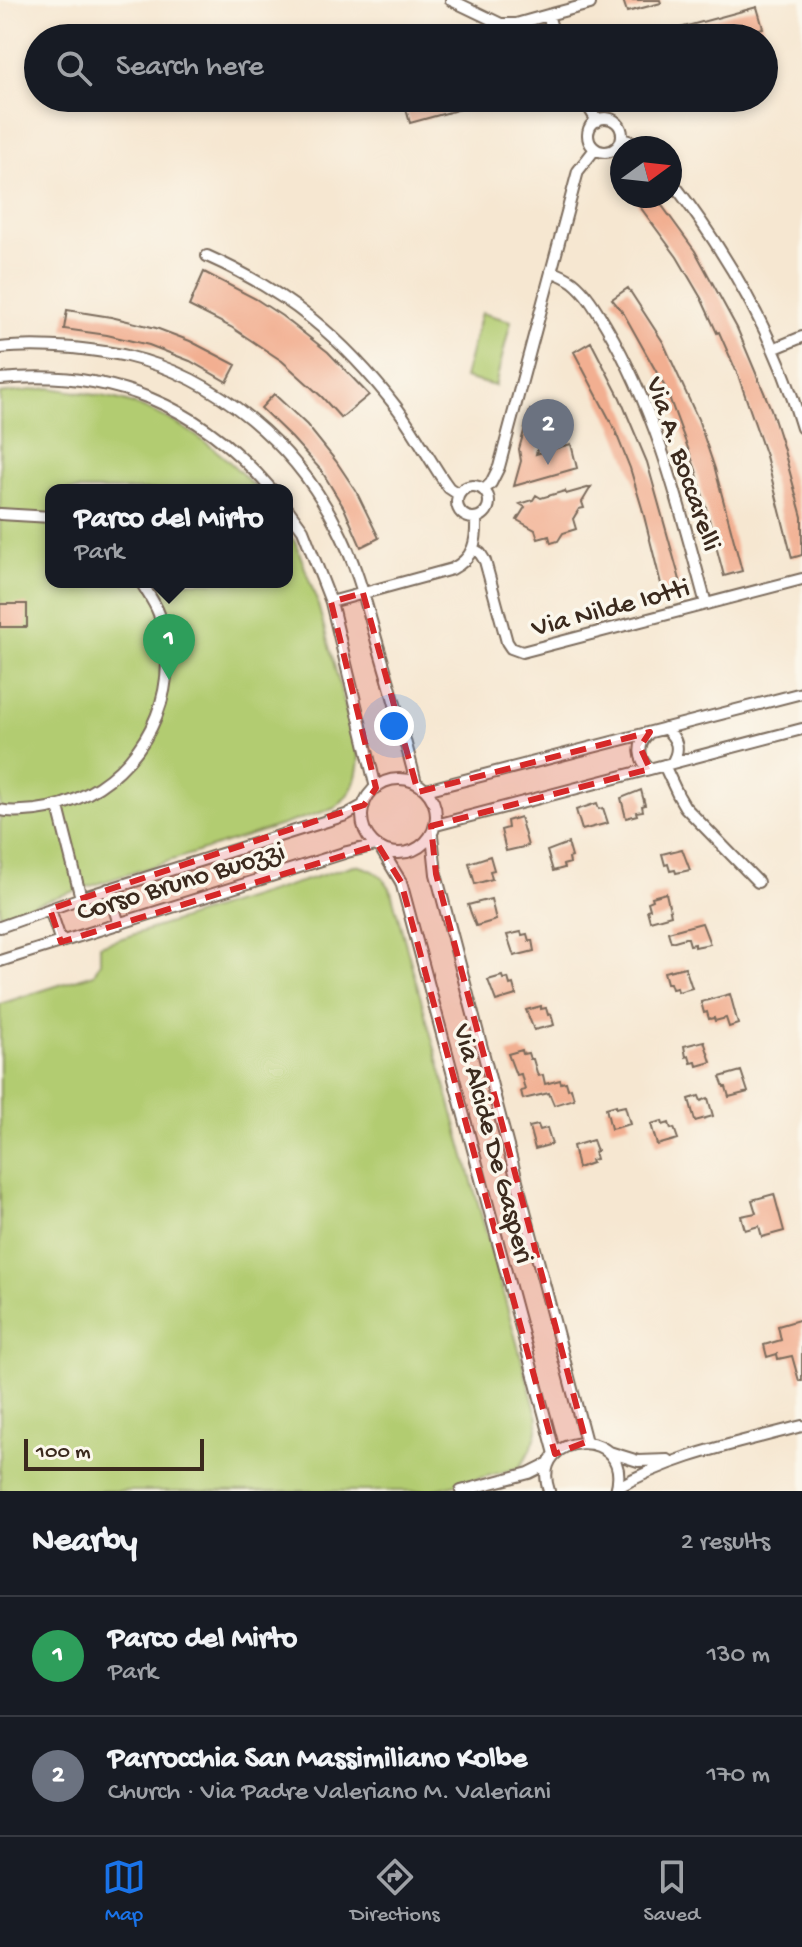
<!DOCTYPE html>
<meta charset="utf-8">
<style>
:root{--surface:#171b24;--page:#242831;--text:#f1f3f6;--muted:#9ea1a6;--line:#363941;--accent:#1a73e8}
body{margin:0;font-family:"Gochi Hand",sans-serif;background:var(--page);color:var(--text)}
.compass{position:absolute;left:610px;top:136px;width:72px;height:72px;border-radius:50%;background:var(--surface);box-shadow:0 4px 12px #0003;rotate:75deg}
.scale{position:absolute;left:24px;bottom:20px;width:180px;box-sizing:border-box;padding-left:8px;border:4px solid #3b2a1e;border-top:0;font-size:22px;line-height:28px;white-space:nowrap;color:#3b2a1e;-webkit-text-stroke:6px #fbf7ec;paint-order:stroke}
.you{position:absolute;left:394px;top:726px;width:28px;height:28px;margin:-20px;border:6px solid #fff;border-radius:50%;background:#1a73e8;box-shadow:0 0 0 12px #1a73e833}
.badge{display:grid;place-items:center;width:52px;height:52px;border-radius:50%;background:var(--accent);color:#fff;font-size:26px;font-weight:700}
.pin{position:absolute;translate:-50% -66px;filter:drop-shadow(0 2px 4px #0008)}
.pin::after{content:'';position:absolute;top:42px;width:28px;height:24px;background:inherit;clip-path:polygon(0 0,100% 0,50% 100%)}
.popup{position:absolute;left:45px;top:484px;width:248px;height:104px;box-sizing:border-box;display:grid;place-content:center;border-radius:16px;background:var(--surface);filter:drop-shadow(0 2px 6px #0005);font-size:26px;white-space:nowrap;color:var(--muted)}
.popup b{font-size:30px;color:var(--text)}
.popup::after{content:'';position:absolute;left:50%;top:100%;margin-left:-16px;border:16px solid transparent;border-top-color:var(--surface)}
.list{margin:0;padding:0;list-style:none}
h2{display:flex;justify-content:space-between;align-items:center;height:104px;margin:0;padding:0 32px;font-size:34px}
h2 small{font-size:26px;font-weight:400;color:var(--muted)}
.list li{display:grid;grid-template-columns:52px 1fr auto;gap:24px;align-items:center;box-sizing:border-box;height:120px;padding:0 32px;border-top:2px solid var(--line)}
.list b{display:block;font-size:30px;white-space:nowrap}
.list p{margin:0;font-size:26px;white-space:nowrap;color:var(--muted)}
.list em{font-size:26px;font-style:normal;color:var(--muted)}
.icon{flex:none;width:44px;height:44px;fill:none;stroke:currentColor;stroke-width:2;stroke-linecap:round;stroke-linejoin:round}
.map{position:relative;flex:none;width:802px;height:1491px;overflow:hidden}
.search{position:absolute;background:var(--surface);box-shadow:0 4px 12px #0003;left:24px;right:24px;top:24px;height:88px;display:flex;align-items:center;gap:20px;box-sizing:border-box;padding:0 28px;border-radius:44px;color:var(--muted);font-size:30px}
.sheet{height:344px;background:var(--surface)}
nav{display:flex;justify-content:space-around;align-items:center;box-sizing:border-box;height:112px;border-top:2px solid var(--line);background:var(--surface);font-size:22px;color:var(--muted)}
nav a{display:grid;justify-items:center;gap:4px}
nav .on{color:var(--accent)}
.map>svg:first-child{display:block}
.green{fill:#b2cc71;stroke:#767b48;stroke-width:2}
.building{fill:#f2af91}
.lines{fill:none;stroke-linecap:round;stroke-linejoin:round}
.minor-casing{stroke:#7c6c5d;stroke-width:14}
.minor{stroke:#fff;stroke-width:10}
.marked{fill:#d62828;fill-opacity:0.2;stroke:#d62828;stroke-width:6;stroke-dasharray:16 10;stroke-linejoin:round}
.labels{text-anchor:middle;stroke-width:7;stroke-linejoin:round;paint-order:stroke}
.street-label{font-size:28px;fill:#3b2a1e;stroke:#fbf7ec}
</style>
<div class="map">
<svg width="802" height="1491" viewBox="0 0 802 1491">
<rect width="100%" height="100%" fill="#fbf7ec"/>
<filter id="ink" filterUnits="userSpaceOnUse"><feTurbulence type="fractalNoise" baseFrequency=".0125" numOctaves="2"/><feDisplacementMap in="SourceGraphic" scale="16" xChannelSelector="R" yChannelSelector="G"/><feConvolveMatrix kernelMatrix="1 2 1 2 8 2 1 2 1" color-interpolation-filters="sRGB"/></filter>
<filter id="wash" filterUnits="userSpaceOnUse"><feTurbulence type="fractalNoise" baseFrequency=".006" numOctaves="4" result="noise"/><feDisplacementMap in="SourceGraphic" scale="32" xChannelSelector="R" yChannelSelector="G"/><feGaussianBlur stdDeviation="1.8" result="paint"/><feColorMatrix in="noise" values="0 0 0 0 0 0 0 0 0 0 0 0 0 0 0 0 0 1.4 0 .05"/><feComposite in="paint" operator="in"/></filter>
<g filter="url(#wash)">
<rect width="100%" height="100%" fill="#f6e7d1"/>
<path class="green" d="M481,313L511,321L495,386L464,378Z
M50,388C71,391 92,394 112,398C168,411 220,447 257,490H51V582H287V531L296,544L317,601L359,758C357,782 353,792 335,808L0,915V394Z
M354,865C371,868 381,873 390,888L538,1418C538,1439 530,1451 519,1468L430,1491H0V1004L94,974L100,962V945Z"/>
<g id="blocks">
<path class="building" d="M623,0H660L661,3L627,12Z
M757,7L763,28L725,38H654V35Z
M419,98H490V101L410,123L404,102Z
M632,196H655L695,251L737,328L771,409L783,447L802,517V555L792,558L766,456L738,375L719,332L717,333L701,298L677,257Z
M204,272L256,299L282,316L328,352L369,395L341,418L322,397L282,361L231,327L189,306Z
M628,288L663,342L698,419L715,469L742,571L724,576L696,470L666,389L624,314L612,299Z
M67,310L111,317L156,328L190,341L236,365L227,382L190,361L149,345L107,335L64,329Z
M591,342L620,398L647,462L682,587L663,592L642,508L630,468L614,428L574,352Z
M274,394L307,425L336,461L356,491L379,538L361,547L344,508L321,470L292,438L261,408Z
M530,410L547,415L536,454L571,444L577,468L514,486L521,461L519,449Z
M591,487L582,502L584,508L579,509L573,519L576,529L563,533L558,541L551,543L549,536L538,539L535,530L517,520L525,507L520,504L533,500L536,495L541,498L565,491L566,494Z
M0,604H27V627H0Z
M641,790L645,805L642,806L643,811L636,812L637,815L626,818L621,798Z
M597,803L599,809L603,808L608,823L582,830L576,810Z
M520,817L528,846L506,851L501,830L508,828L507,821Z
M568,843L572,857L569,858L570,863L563,865L564,868L553,871L547,851Z
M682,849L690,870L676,873L675,870L670,871L668,864L665,865L662,854Z
M490,856L494,870L490,871L492,879L475,884L469,863Z
M666,893L671,915L650,921L647,910L650,909L648,902L653,900L652,897Z
M491,899L496,920L476,926L468,905Z
M702,923L710,944L695,947V944L690,945L688,938H685L671,942L668,932Z
M521,932L522,935L527,934L529,941L532,940L534,951L514,956L507,935Z
M685,967L692,988L678,992L677,988L672,989L670,983H667L664,972Z
M502,976L503,979L508,978L510,985L513,984L516,995L496,1001L488,980Z
M730,994L738,1024L729,1027L726,1018L715,1021L714,1018L709,1019L707,1012L704,1013L701,1002Z
M541,1006V1009L546,1008L548,1015L551,1014L554,1025L534,1030L526,1010Z
M704,1041L711,1062L697,1066L696,1062L691,1063L689,1056L686,1057L684,1046Z
M522,1050L523,1054L528,1053L530,1059H533L538,1076L543,1075L545,1084L560,1080L561,1083L566,1082L568,1089L571,1088L574,1099L554,1105L549,1093L523,1099L521,1091L525,1090L521,1074L516,1075L508,1054Z
M741,1071L748,1092L729,1097L726,1087H724L720,1077Z
M699,1096L701,1101L708,1098L713,1116L695,1121L689,1099Z
M616,1105V1108L625,1106L630,1124L611,1129L606,1108Z
M662,1121L663,1125L669,1123L671,1129L674,1128L678,1139L657,1145L651,1124Z
M538,1125L540,1130L547,1128L552,1144L535,1149L529,1127Z
M593,1140L597,1151L594,1152L596,1159L591,1160L592,1163L578,1168L573,1146Z
M774,1194L784,1231L762,1237L759,1226L745,1230L741,1216L756,1213L752,1200Z
M802,1319V1381H799L792,1356L778,1359L777,1354L767,1357L764,1345L781,1340L778,1326Z"/>
</g>
</g>
<g filter="url(#ink)">
<use href="#blocks" fill-opacity="0" stroke="#7c6c5d" stroke-width="2"/>
<g class="lines">
<g class="minor-casing">
<path id="minor" d="M451,0L501,24H516L548,15L555,38
M548,15L590,4
M583,98L597,121
M588 135a17 17 0 1 1 34 0a17 17 0 1 1-34 0Z
M622,139L636,143L644,148
M670,179C727,253 776,337 802,428
M207,256C288,292 343,338 397,408C414,431 428,457 444,481L449,488L458,494
M551,271C559,274 566,277 573,282C587,293 597,311 606,326C657,412 680,508 706,604
M0,348C24,345 49,346 73,348C91,350 109,352 127,356C217,377 296,445 337,527C356,563 366,603 377,642C391,689 404,735 416,783
M773,349L802,337
M0,379C112,368 199,405 272,490
M457 502a16 16 0 1 1 32 0a16 16 0 1 1-32 0Z
M484,490L491,483L499,467L578,171L595,149
M287,508L303,530L331,602L376,788
M0,514L51,517
M473,549L480,553L485,561L507,642L511,648L522,652L802,579
M331,602L452,569C474,558 477,541 476,518
M665,728C677,739 681,748 672,763
M648,734C637,744 638,760 650,769
M664,765L678,795L685,807L758,882
M362 816a37 37 0 1 1 74 0a37 37 0 1 1-74 0Z
M426,790L802,693
M58,807L81,898
M0,810C13,813 24,811 36,810C110,801 166,737 167,663C167,650 162,626 159,614C155,603 147,592 141,582
M436,825L802,729
M432,835L436,874L586,1442
M381,849L401,882L555,1454
M108,889L119,924
M50,909L61,942
M0,927L81,898L346,815L364,805
M0,961L347,852L376,845
M606,1451L638,1461L668,1460
M617,1488C673,1455 739,1443 802,1426
M461,1491L529,1473L549,1463
M549,1491C528,1430 635,1425 616,1491"/>
</g>
<use href="#minor" class="minor"/>
</g>
</g>
<path class="marked" d="M363,593L418,792L650,732L640,747L650,769L431,826L436,874L586,1442L555,1454L401,882L378,845L61,942L50,909L364,805L376,788L331,602Z"/>
<g class="labels">
<g class="street-label">
<text transform="translate(686 463) rotate(71)" y="10">Via A. Boccarelli</text>
<text transform="translate(610 605) rotate(-15)" y="10">Via Nilde Iotti</text>
<text transform="translate(180 879) rotate(-17)" y="10">Corso Bruno Buozzi</text>
<text transform="translate(496 1143) rotate(75)" y="10">Via Alcide De Gasperi</text>
</g>
</g>
</svg>
<svg class="compass" viewBox="-18 -18 36 36"><path d="M0-13l5 13h-10z" fill="#e53935"/><path d="M0 13l5-13h-10z" fill="#9ea1a6"/></svg>
<div class="scale">100 m</div>
<div class="you"></div>
<div class="pin badge" style="left:169px;top:680px;background:#2e9e5b">1</div>
<div class="popup"><b>Parco del Mirto</b>Park</div>
<div class="pin badge" style="left:548px;top:465px;background:#6b7280">2</div>
<div class="search"><svg class="icon" aria-label="search" viewBox="0 0 24 24"><circle cx="10" cy="10" r="6"/><path d="M15 15l6 6"/></svg>Search here</div>
</div>
<section class="sheet">
<h2>Nearby<small>2 results</small></h2>
<ul class="list">
<li><span class="badge" style="background:#2e9e5b">1</span><div><b>Parco del Mirto</b><p>Park</p></div><em>130 m</em></li>
<li><span class="badge" style="background:#6b7280">2</span><div><b>Parrocchia San Massimiliano Kolbe</b><p>Church · Via Padre Valeriano M. Valeriani</p></div><em>170 m</em></li>
</ul>
</section>
<nav>
<a class="on"><svg class="icon" aria-label="map" viewBox="0 0 24 24"><path d="M3 6l6-2 6 2 6-2v14l-6 2-6-2-6 2zM9 4v14M15 6v14"/></svg>Map</a>
<a><svg class="icon" aria-label="directions" viewBox="0 0 24 24"><path d="M12 3l9 9-9 9-9-9zM9 14v-3h6M13 9l2 2-2 2"/></svg>Directions</a>
<a><svg class="icon" aria-label="saved" viewBox="0 0 24 24"><path d="M7 4h10v16l-5-4-5 4z"/></svg>Saved</a>
</nav>
